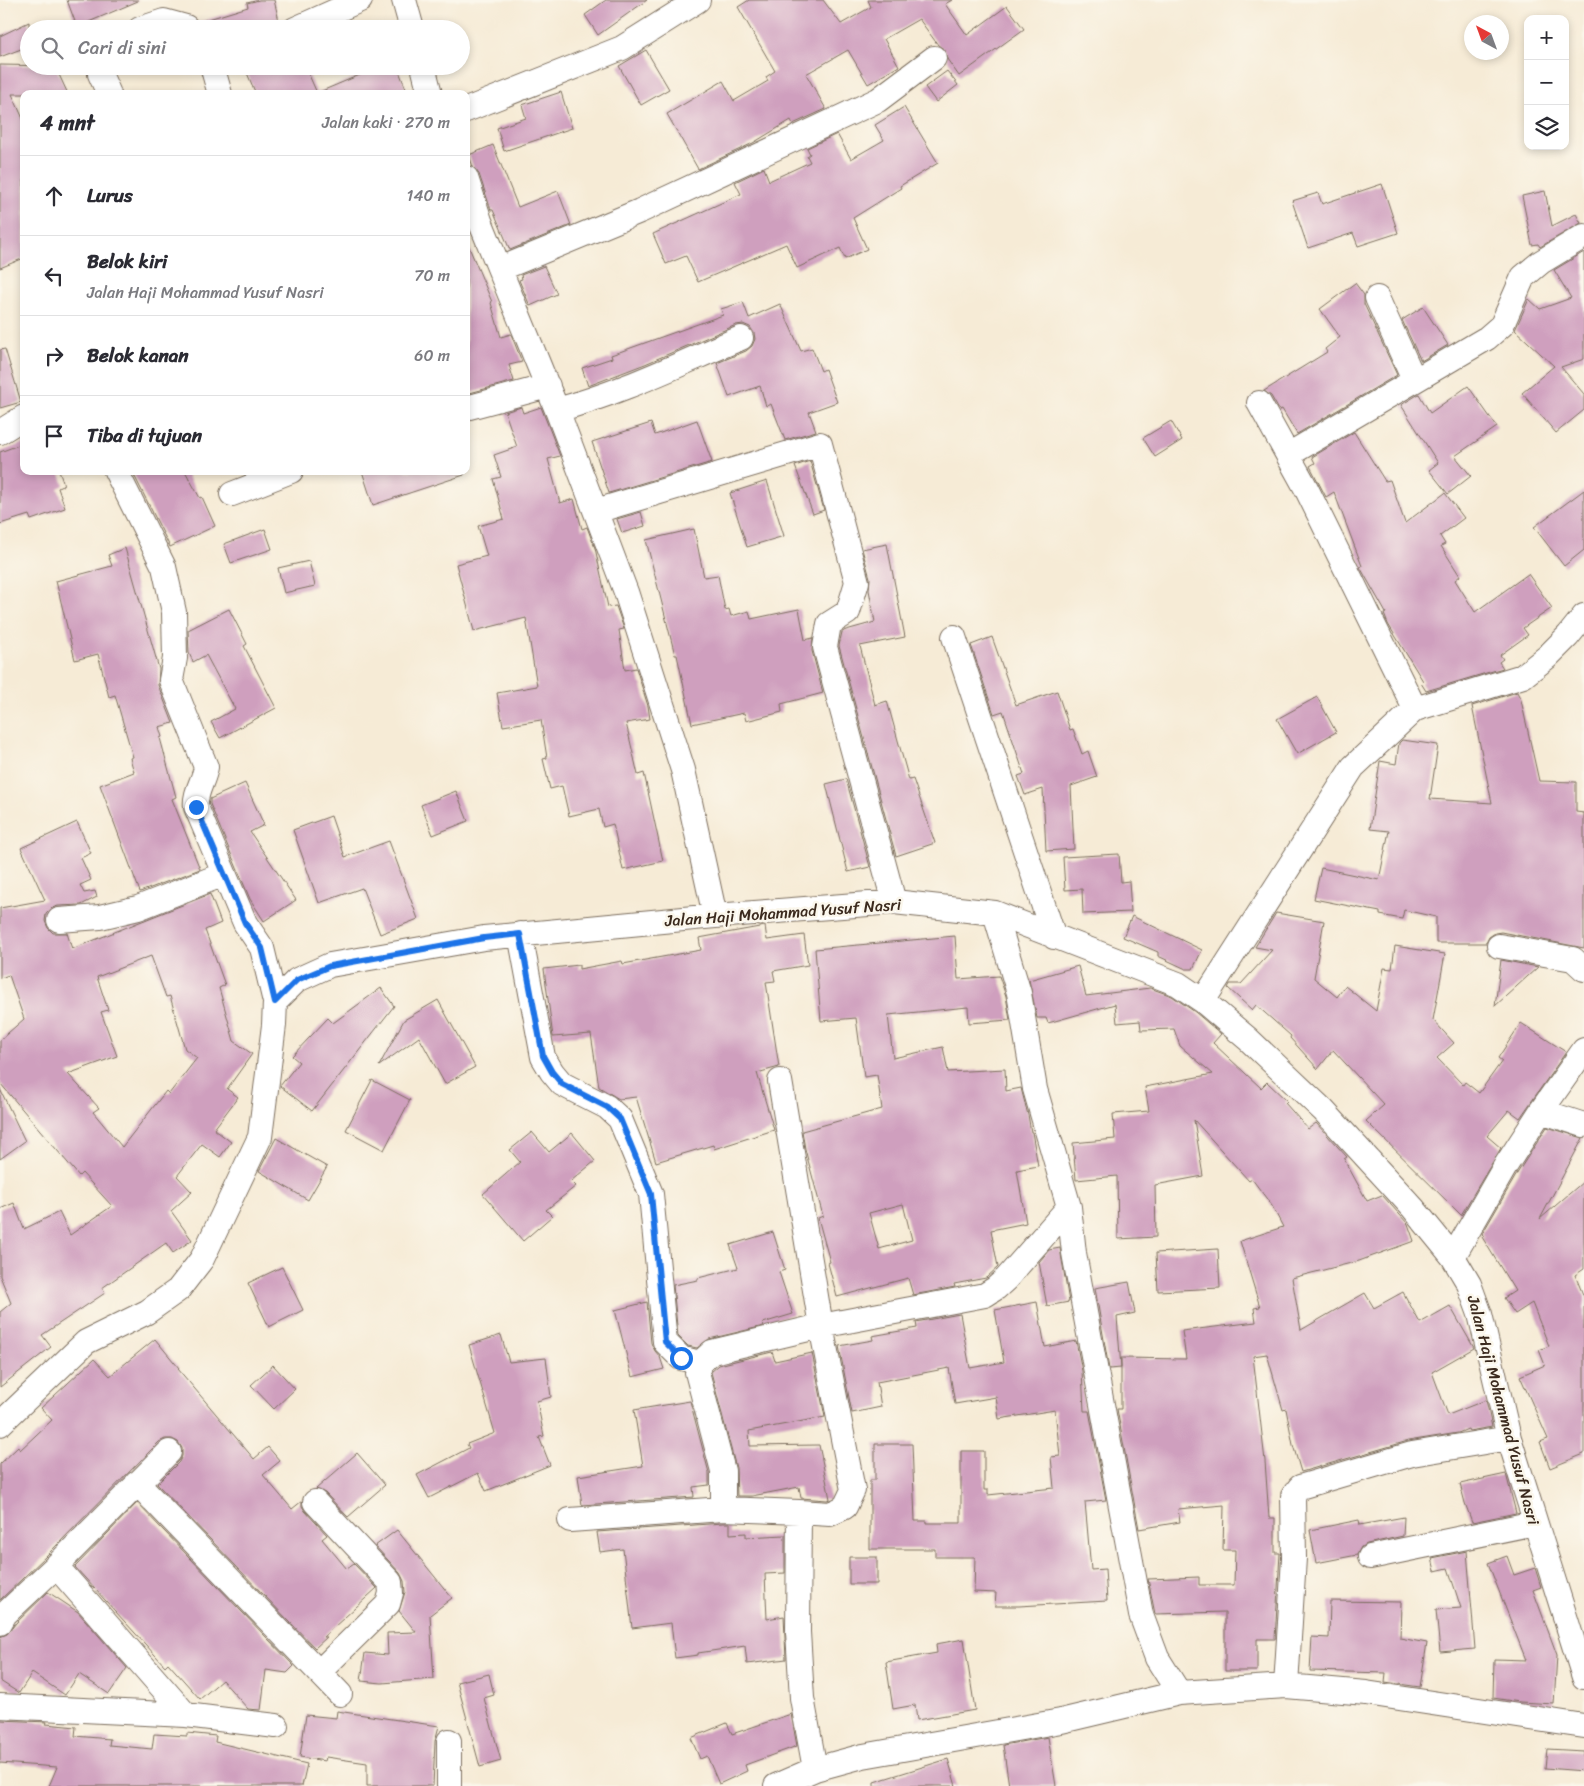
<!DOCTYPE html>
<html lang="id">
<meta charset="utf-8">
<style>
:root{--surface:#fff;--page:#f7f7f7;--text:#2b2b33;--muted:#7c7c81;--line:#e1e1e2}
body{margin:0;font-family:Sriracha,sans-serif;background:var(--page);color:var(--text)}
.controls{position:absolute;right:15px;top:15px;display:grid;overflow:hidden;border-radius:10px;box-shadow:0 2px 8px #0003}
.controls button{width:45px;height:45px;display:grid;place-items:center;padding:0;border:0;border-bottom:1px solid var(--line);background:var(--surface);color:var(--text);font:25px sans-serif}
.compass{position:absolute;left:1464px;top:15px;width:45px;height:45px;border-radius:50%;background:var(--surface);box-shadow:0 2px 8px #0003;rotate:319deg}
.stop{position:absolute;width:15px;height:15px;margin:-11px;border:4px solid #1a73e8;border-radius:50%;background:#fff}
.stop.end{background:#1a73e8;border-color:#fff;box-shadow:0 1px 5px #0008}
.list{margin:0;padding:0;list-style:none}
h2{display:flex;justify-content:space-between;align-items:center;height:65px;margin:0;padding:0 20px;font-size:21px}
h2 small{font-size:16px;font-weight:400;color:var(--muted)}
.list li{display:grid;grid-template-columns:32px 1fr auto;gap:15px;align-items:center;box-sizing:border-box;height:80px;padding:0 20px;border-top:1px solid var(--line)}
.list b{display:block;font-size:19px;white-space:nowrap}
.list p{margin:0;font-size:16px;white-space:nowrap;color:var(--muted)}
.list em{font-size:16px;font-style:normal;color:var(--muted)}
.icon{flex:none;width:28px;height:28px;fill:none;stroke:currentColor;stroke-width:2;stroke-linecap:round;stroke-linejoin:round}
.map{position:relative;flex:none;width:1584px;height:1786px;overflow:hidden}
.search{position:absolute;background:var(--surface);box-shadow:0 2px 8px #0003;left:20px;top:20px;width:450px;height:55px;display:flex;align-items:center;gap:12px;box-sizing:border-box;padding:0 18px;border-radius:28px;color:var(--muted);font-size:19px}
.panel{position:absolute;background:var(--surface);box-shadow:0 2px 8px #0003;left:20px;top:90px;width:450px;height:385px;border-radius:10px}
.map>svg:first-child{display:block}
.building{fill:#cf9fbe;fill-rule:evenodd}
.lines{fill:none;stroke-linecap:round;stroke-linejoin:round}
.minor-casing{stroke:#7c6e5e;stroke-width:26}
.minor{stroke:#fff;stroke-width:24}
.route{stroke:#1a73e8;stroke-width:6}
.labels{text-anchor:middle;stroke-width:5;stroke-linejoin:round;paint-order:stroke}
.street-label{font-size:16px;fill:#3b2a1e;stroke:#fbf7ec}
</style>
<div class="map">
<svg width="1584" height="1786" viewBox="0 0 1584 1786">
<rect width="100%" height="100%" fill="#fbf7ec"/>
<filter id="ink" filterUnits="userSpaceOnUse"><feTurbulence type="fractalNoise" baseFrequency=".02" numOctaves="2"/><feDisplacementMap in="SourceGraphic" scale="10" xChannelSelector="R" yChannelSelector="G"/><feConvolveMatrix kernelMatrix="1 2 1 2 8 2 1 2 1" color-interpolation-filters="sRGB"/></filter>
<filter id="wash" filterUnits="userSpaceOnUse"><feTurbulence type="fractalNoise" baseFrequency=".0096" numOctaves="4" result="noise"/><feDisplacementMap in="SourceGraphic" scale="20" xChannelSelector="R" yChannelSelector="G"/><feGaussianBlur stdDeviation="1.12" result="paint"/><feColorMatrix in="noise" values="0 0 0 0 0 0 0 0 0 0 0 0 0 0 0 0 0 1.4 0 .05"/><feComposite in="paint" operator="in"/></filter>
<g filter="url(#wash)">
<rect width="100%" height="100%" fill="#f6ebd6"/>
<g id="blocks">
<path class="building" d="M67,0H138V1L77,27Z
M259,0H274L281,29H201L199,22L248,7L247,3Z
M606,0H647L598,35L585,15Z
M749,0H823L841,24L871,7L868,0H952L945,4L967,35L1007,6L1024,29L959,76L947,59L945,50L938,45L919,19L884,39L899,66L868,84L848,50L806,74L826,109L793,124L791,120L753,143L698,169L667,114L723,81L734,101L768,81L766,77L775,71L738,7Z
M29,22V46L0,57V36Z
M646,50L669,89L641,105L619,66Z
M0,65L55,66L68,94H12L24,121V258L0,268Z
M244,66H305L317,93L381,66H397L408,94H256Z
M947,71L958,85L936,102L925,87Z
M561,92L572,128L504,151L497,128L526,118L522,105Z
M904,107L938,163L900,186L901,188L853,218L867,249L845,259L840,248L797,268L786,244L698,282L686,256L666,264L653,234L741,194L735,182L764,168L769,181L810,162L807,156L810,154L807,148L837,134L851,159L884,140L875,125Z
M493,145L518,207L558,191L571,225L510,250L493,210H491L479,174L473,167L469,155Z
M1382,184L1398,233L1358,246L1353,233L1308,248L1292,201L1318,193L1322,204Z
M1545,191L1552,226L1576,214L1581,223L1540,247L1538,244L1532,245L1522,196Z
M466,240L492,302L491,303L501,337L511,334L522,362L509,365L514,381L466,394Z
M1584,252V359L1561,367L1584,394V410L1556,433L1522,393L1554,366L1515,330L1529,299L1540,309L1571,298L1554,270Z
M544,266L557,294L530,306L519,280L522,279L521,275Z
M1355,283L1364,295V304L1397,375L1297,434L1282,409L1279,410L1271,396L1264,391L1327,352L1325,349L1340,337L1320,309Z
M743,302L749,318L780,304L801,351L812,348L821,371L825,369L837,402L809,412L816,431L785,440L771,404L766,406L760,386L729,397L717,363L746,351L752,346L755,339L754,333L750,327L743,324L736,325L645,364L588,386L582,368L612,358L611,355L723,315L721,309Z
M1423,307L1448,345L1421,361L1402,320Z
M5,349L21,402L0,408V350Z
M1468,386L1497,427L1455,456L1471,476L1448,494L1429,470L1438,463L1401,405L1419,394L1430,413Z
M521,407L523,413L541,407L560,456L548,459L560,503L574,499L582,529L587,527L595,548L608,607L616,606L624,629L619,630L625,670L636,668L648,706L650,719L626,723L638,775L644,773L663,861L623,870L613,824L603,827L599,809L569,816L562,786L550,789L543,759L547,758L541,720L503,726L497,693L537,686L526,618L474,631L456,564L487,556L478,526L504,519L493,479L501,477L494,455L517,447L505,412Z
M697,420L712,462L609,493L592,442L651,423L655,435Z
M1171,421L1182,440L1155,457L1143,438Z
M1354,432L1385,481L1390,480L1405,523L1445,493L1464,518L1440,536L1445,544L1441,546L1460,576L1455,580L1475,612L1528,574L1552,608L1523,628L1528,635L1500,655L1503,659L1499,662L1503,668L1426,691L1421,683L1423,681L1388,624L1384,614L1386,613L1360,567L1362,566L1334,492L1326,497L1310,466L1315,463L1312,457Z
M24,443V471H59L64,485L58,488L65,508L31,520L29,515L0,524V452Z
M810,461L824,510L813,514L795,466Z
M132,471H185L200,498L202,497L215,526L170,547Z
M362,471H464V475L373,505Z
M767,481L784,536L747,547L730,493Z
M1584,490V550L1564,566L1534,527Z
M641,512L645,526L622,533L617,519Z
M265,529L272,549L231,563L224,544Z
M694,529L704,577L718,575L725,610L729,609L731,616L749,611L751,619L799,609L805,640L813,638L812,651L823,693L781,704L782,712L746,721L744,713L692,724L677,655H675L646,540Z
M887,544L905,637L860,646L875,705L887,701L909,780L913,779L935,843L896,856L839,646L842,632L846,630L875,622L869,590L870,578L862,549Z
M125,548L159,669L158,685L173,723L159,727L162,737L160,738L176,797L172,799L200,869L140,892L100,785L134,772L130,758L133,757L115,695L109,697L98,654L75,660L56,581L112,566L108,555Z
M309,561L315,586L284,593L278,568Z
M229,609L247,644L244,646L276,708L220,738L211,722L235,709L206,655L193,662L189,653L188,630Z
M992,637L1016,705L1057,691L1070,730L1073,729L1082,754L1088,751L1097,777L1071,786L1074,849L1046,851L1043,789L1025,795L1018,776L1024,774L1003,711L994,714L971,645Z
M1517,692L1521,700L1539,781L1576,782V812L1584,813V948L1501,932L1495,933L1489,937L1486,943H1436V917L1404,910L1402,919L1380,915V912L1314,899L1321,868L1379,880L1389,831L1370,829L1380,761L1396,764L1399,743L1402,740L1438,745L1430,799L1492,803L1472,706Z
M1317,697L1336,732L1297,754L1277,719Z
M846,779L870,867L848,872L826,784Z
M245,783L264,825L250,832L296,900L264,921L250,899L210,804V799Z
M456,791L468,821L433,835L421,805Z
M331,816L345,857L389,841L418,919L380,934L362,888L319,903L293,830Z
M77,822L91,853L81,858L91,880L80,885L84,893L95,891L97,897L81,905L58,906L52,908L46,914L45,921L48,928L53,933H67L72,949L210,894L221,923L205,930L225,985L219,988L234,1041L252,1054L227,1089L238,1097L214,1129L231,1142L220,1157L202,1144L177,1176L192,1192L171,1211L192,1240L173,1253L166,1243L102,1288L105,1293L42,1335L51,1347L0,1387V1312L11,1303L0,1276V1209L14,1203L24,1229L59,1212L70,1235L112,1206L82,1173L79,1176L0,1083V1040L24,1019L9,975L0,978V908L45,900L21,848ZM151,956L166,997L170,996L185,1049L197,1058L169,1094L166,1091L122,1147L93,1112L99,1108L68,1074L117,1056L101,1012L108,1010L97,977Z
M1119,854L1121,882L1129,881L1131,912L1083,914L1082,889L1065,890L1063,857Z
M1276,913L1324,921L1314,978L1337,997L1345,986L1376,1011L1384,968L1392,969L1395,946L1445,954L1433,1020L1454,1043L1437,1058L1463,1085L1465,1082L1479,1093L1502,1061L1498,1058L1521,1023L1566,1052L1520,1118L1509,1110L1487,1136L1501,1148L1461,1215L1366,1121L1384,1105L1333,1050L1318,1069L1290,1038L1291,1036L1256,1005L1252,1010L1228,988L1230,984H1241L1272,950L1255,947Z
M1132,916L1202,950L1193,969H1186L1158,956V952L1123,937Z
M765,926L767,940L804,935L808,965L773,971L775,981L766,982L779,1067L757,1073L774,1130L714,1149L713,1145L656,1162L636,1097L619,1099L599,1087L591,1034L553,1037L544,969L579,965V969L622,961L623,964L701,950L699,938Z
M955,936L958,979L999,976L1006,996L1010,1020L969,1023L968,1007L888,1015L893,1058L943,1047L948,1072L1005,1069L1006,1091L1021,1088L1028,1115L1031,1132H1032L1038,1166L1017,1170L1026,1223L991,1230L998,1267L986,1278L954,1284L955,1287L913,1295L908,1278L837,1297L828,1263L830,1262L818,1218L823,1216L805,1149L802,1131L882,1109L877,1075L864,1077L856,1018L821,1021L815,949ZM903,1204L912,1240L879,1249L869,1213Z
M1501,960L1538,967L1495,1006Z
M1078,966L1086,996L1150,988L1172,996L1195,1012L1221,1034L1213,1043L1261,1088L1267,1082L1287,1101L1285,1103L1308,1129L1316,1123L1347,1157L1344,1159L1367,1201L1382,1195L1408,1224L1414,1241L1359,1261L1292,1278L1301,1330L1365,1293L1374,1308L1403,1292L1420,1323L1450,1306L1474,1348L1432,1372L1448,1415L1486,1400L1492,1427L1469,1431L1468,1429L1458,1433L1408,1441L1301,1472L1293,1445L1286,1409L1283,1410L1267,1354L1253,1356L1265,1461L1269,1518H1275V1553H1280L1275,1639H1257V1671H1225V1612L1155,1614L1148,1579L1199,1577V1585H1234L1235,1550H1223L1224,1505L1178,1509L1180,1522L1139,1529L1117,1409H1121V1358L1186,1359L1182,1331L1256,1322L1254,1308L1260,1307L1240,1241L1283,1227L1272,1206L1252,1179L1249,1181L1194,1120L1203,1176L1155,1185L1156,1237L1118,1239L1117,1176L1076,1180L1073,1143L1115,1139L1113,1114L1149,1111L1145,1087L1213,1074L1180,1046L1174,1029L1141,1030L1140,1021L1117,1023L1115,1004L1048,1023L1046,1018H1037L1029,980Z
M381,988L394,1006L312,1111L280,1086L299,1062L292,1056L328,1018L333,1023Z
M438,1000L475,1067L445,1084L419,1037L379,1066L404,1020Z
M372,1080L410,1100L384,1150L346,1130Z
M0,1089L25,1141L0,1159Z
M1547,1127L1583,1138L1540,1219L1584,1181V1269L1575,1275L1584,1297V1454L1550,1468L1540,1442L1548,1439L1520,1376L1545,1365L1539,1350L1549,1346L1532,1303L1515,1314L1504,1298L1515,1291L1482,1237L1484,1236L1482,1234L1518,1172Z
M532,1132L549,1152L572,1133L595,1161L571,1181L576,1186L546,1210L552,1216L523,1241L483,1194L520,1162L510,1150Z
M276,1138L327,1167L308,1200L259,1171Z
M773,1232L785,1270L779,1272L793,1314L763,1323L764,1326L709,1339L697,1348L688,1346L678,1336L673,1285L698,1280V1278L738,1268L730,1245Z
M1060,1248L1069,1302L1047,1306L1039,1262L1049,1250Z
M1218,1249L1220,1288L1158,1291L1156,1253Z
M282,1267L303,1310L269,1327L248,1283Z
M1129,1282L1135,1313L1117,1317L1121,1368L1109,1369L1095,1288Z
M647,1302L651,1343L655,1351L660,1357L664,1369L632,1377L615,1310Z
M1037,1302L1045,1347L1076,1341L1082,1371L1084,1411H1089L1106,1500L1085,1502L1091,1570L1105,1569L1107,1601L1019,1606H995L996,1593L974,1592L975,1557H935V1549H870V1480H875V1444H912L915,1521H927V1523H961V1451H984V1490H988V1495L1054,1488L1051,1457L1060,1456L1055,1410L999,1419L996,1397L955,1404L949,1368L877,1382L881,1407L852,1413L839,1346L873,1340L872,1336L917,1328L916,1322L960,1314L970,1368L1004,1362L995,1310Z
M501,1335L509,1362L546,1358L551,1397L537,1401L544,1436L539,1437L550,1465L486,1491L478,1473L429,1498L417,1475L469,1448L467,1444L495,1433L469,1345Z
M155,1339L179,1368L178,1369L254,1459L268,1447L280,1461L263,1475L292,1509L302,1501V1506L305,1511L327,1535L322,1539L347,1569L354,1564L377,1588L323,1637H327L315,1648L157,1484L179,1462L182,1456V1448L178,1442L172,1439H165L159,1442L46,1556L0,1600V1464L18,1447L20,1450L52,1420L41,1408L94,1359L110,1376Z
M772,1352L775,1361L812,1353L825,1417L749,1431L750,1446L819,1445L830,1499L827,1500L801,1498L799,1487L752,1496H737L736,1468L711,1372L719,1365Z
M273,1365L295,1389L274,1409L251,1385Z
M690,1401L709,1473V1485L693,1487L694,1497L582,1505L578,1476L643,1466L634,1410Z
M357,1453L385,1485L348,1517L325,1493L316,1489Z
M1506,1474L1516,1513L1472,1522L1465,1503L1460,1484Z
M137,1503L294,1666L287,1673L266,1670L261,1710L248,1709L222,1680L200,1699L168,1663L165,1666L75,1567Z
M1404,1517L1403,1536L1367,1544L1361,1547L1357,1555L1316,1563L1310,1530L1359,1520L1360,1525Z
M723,1523H730V1534L746,1533V1537L785,1535V1573L765,1574L767,1619L784,1616L786,1659L747,1664L745,1646L698,1653V1655L675,1658L671,1623L632,1628L623,1549L600,1552L597,1532Z
M397,1530L452,1598L430,1615L434,1679L382,1683L361,1681L365,1653L388,1655L387,1633L416,1632L399,1611L405,1592L404,1581L400,1573L375,1546Z
M1467,1551L1475,1649L1440,1652L1436,1610L1461,1608L1448,1568L1435,1571L1432,1558Z
M1507,1556L1514,1575L1535,1568L1541,1587L1533,1590L1557,1655L1554,1704L1520,1702L1493,1698L1494,1659L1526,1660L1488,1563Z
M849,1557H877V1584H849Z
M48,1592L78,1612L127,1668L109,1694L79,1674L65,1695L32,1673L19,1693L0,1681V1637L7,1634L16,1623Z
M1330,1601L1401,1602L1400,1638L1427,1643L1420,1687L1385,1682L1386,1673L1310,1671L1312,1637L1329,1638Z
M964,1639L975,1710L917,1720L915,1705L893,1709L886,1662L937,1653L936,1644Z
M489,1674L494,1695L484,1698L501,1761L480,1767L457,1682Z
M337,1711L439,1726L435,1741L433,1786H367V1763L326,1757L325,1761L300,1757L306,1715L336,1718Z
M791,1714L797,1746L745,1765L747,1771L719,1784L707,1756L700,1759L691,1738L727,1723L732,1734Z
M0,1720L47,1722L46,1724L76,1727L75,1736L110,1739L109,1745L152,1749L154,1734L187,1736V1733L216,1736L215,1742L307,1764L302,1786H49L57,1767L0,1763Z
M1048,1737L1056,1786H1009L1003,1745Z
M1547,1749L1584,1751V1771L1545,1768Z
M948,1759L956,1786H874V1782Z"/>
</g>
</g>
<g filter="url(#ink)">
<use href="#blocks" fill-opacity="0" stroke="#7c6e5e" stroke-width="1"/>
<g class="lines">
<g class="minor-casing">
<path id="minor" d="M404,0L412,29
M140,29L164,21L186,27L187,29
M295,29L360,0
M100,66V74L109,94
M212,66L220,94
M423,66L430,94
M466,110L622,48L698,0
M466,178L480,221L557,410L626,592L683,770L715,916
M500,269L640,211L878,100L934,58
M1377,298L1414,380
M1259,403L1306,488L1415,709
M466,408L548,386
M557,410C621,393 681,363 741,338
M0,432L24,417
M1288,455L1487,338L1502,325L1523,277L1541,262L1584,236
M116,471L164,567L174,612L175,658L171,680L206,767C204,781 194,793 196,807L245,923L262,948L275,1002
M232,494L291,471
M596,511L820,444L857,582L848,612L829,624L825,647L894,902
M954,637L1054,937
M59,920L100,917L138,908L224,874
M520,934L543,1057L552,1072L562,1084L607,1107L620,1119L651,1194L665,1342L681,1358L700,1363
M1499,946L1573,959L1584,969
M1203,1001L1353,767L1415,709L1523,676L1547,657L1568,636L1584,616
M780,1081L821,1326L853,1490L845,1507L830,1514L799,1512L723,1509V1471L697,1372L700,1363L712,1352L821,1326L985,1295L996,1288L1006,1279L1069,1207L1035,1089L1019,993L995,913
M1541,1111L1584,1125
M1069,1207L1074,1253L1141,1615L1157,1658L1179,1693
M1453,1257L1506,1165L1541,1111L1584,1050
M0,1424L86,1342L147,1312L178,1290L202,1259L260,1137L274,1025L275,1002L297,980L330,965L484,938L715,916L894,902L995,913L1178,984L1203,1001L1248,1039L1323,1110L1413,1208L1453,1257L1469,1284L1480,1314L1509,1438L1584,1677
M137,1483L340,1694
M315,1502L390,1582L391,1593L388,1604L319,1672
M799,1512L798,1632L802,1698L815,1769
M570,1520L723,1509
M1370,1557L1535,1523
M56,1566L186,1715
M0,1623L5,1614L56,1566L169,1452
M1286,1686L1294,1558L1293,1496L1300,1487L1412,1454L1509,1438
M0,1706L186,1715L276,1726
M449,1741V1786
M776,1786L815,1769L863,1756L1061,1721L1179,1693L1286,1686L1366,1693L1584,1726"/>
</g>
<use href="#minor" class="minor"/>
</g>
</g>
<g class="lines" filter="url(#ink)">
<path class="route" d="M196,807L245,923L262,948L275,1002L297,980L330,966L484,938L520,934L543,1056L552,1072L562,1084L607,1107L620,1119L651,1194L665,1342L681,1358"/>
</g>
<g class="labels">
<g class="street-label">
<text transform="translate(783 912) rotate(-4)" y="6">Jalan Haji Mohammad Yusuf Nasri</text>
<text transform="translate(1504 1410) rotate(75)" y="6">Jalan Haji Mohammad Yusuf Nasri</text>
</g>
</g>
</svg>
<div class="controls">
<button>+</button>
<button>−</button>
<button><svg class="icon" aria-label="layers" viewBox="0 0 24 24"><path d="M12 4l9 5-9 5-9-5zM3 14l9 5 9-5"/></svg></button>
</div>
<svg class="compass" viewBox="-18 -18 36 36"><path d="M0-13l5 13h-10z" fill="#e53935"/><path d="M0 13l5-13h-10z" fill="#7c7c81"/></svg>
<div class="stop" style="left:681px;top:1358px"></div>
<div class="stop end" style="left:196px;top:807px"></div>
<div class="search"><svg class="icon" aria-label="search" viewBox="0 0 24 24"><circle cx="10" cy="10" r="6"/><path d="M15 15l6 6"/></svg>Cari di sini</div>
<section class="panel">
<h2>4 mnt<small>Jalan kaki · 270 m</small></h2>
<ul class="list">
<li><svg class="icon" aria-label="ahead" viewBox="0 0 24 24"><path d="M12 20V5M6 11l6-6 6 6"/></svg><div><b>Lurus</b></div><em>140 m</em></li>
<li><svg class="icon" aria-label="left" viewBox="0 0 24 24"><path d="M17 20v-9H6M10 6l-5 5 5 5"/></svg><div><b>Belok kiri</b><p>Jalan Haji Mohammad Yusuf Nasri</p></div><em>70 m</em></li>
<li><svg class="icon" aria-label="right" viewBox="0 0 24 24"><path d="M7 20v-9h11M14 6l5 5-5 5"/></svg><div><b>Belok kanan</b></div><em>60 m</em></li>
<li><svg class="icon" aria-label="arrive" viewBox="0 0 24 24"><path d="M6 21V4h12l-3 4 3 4H6"/></svg><div><b>Tiba di tujuan</b></div></li>
</ul>
</section>
</div>
